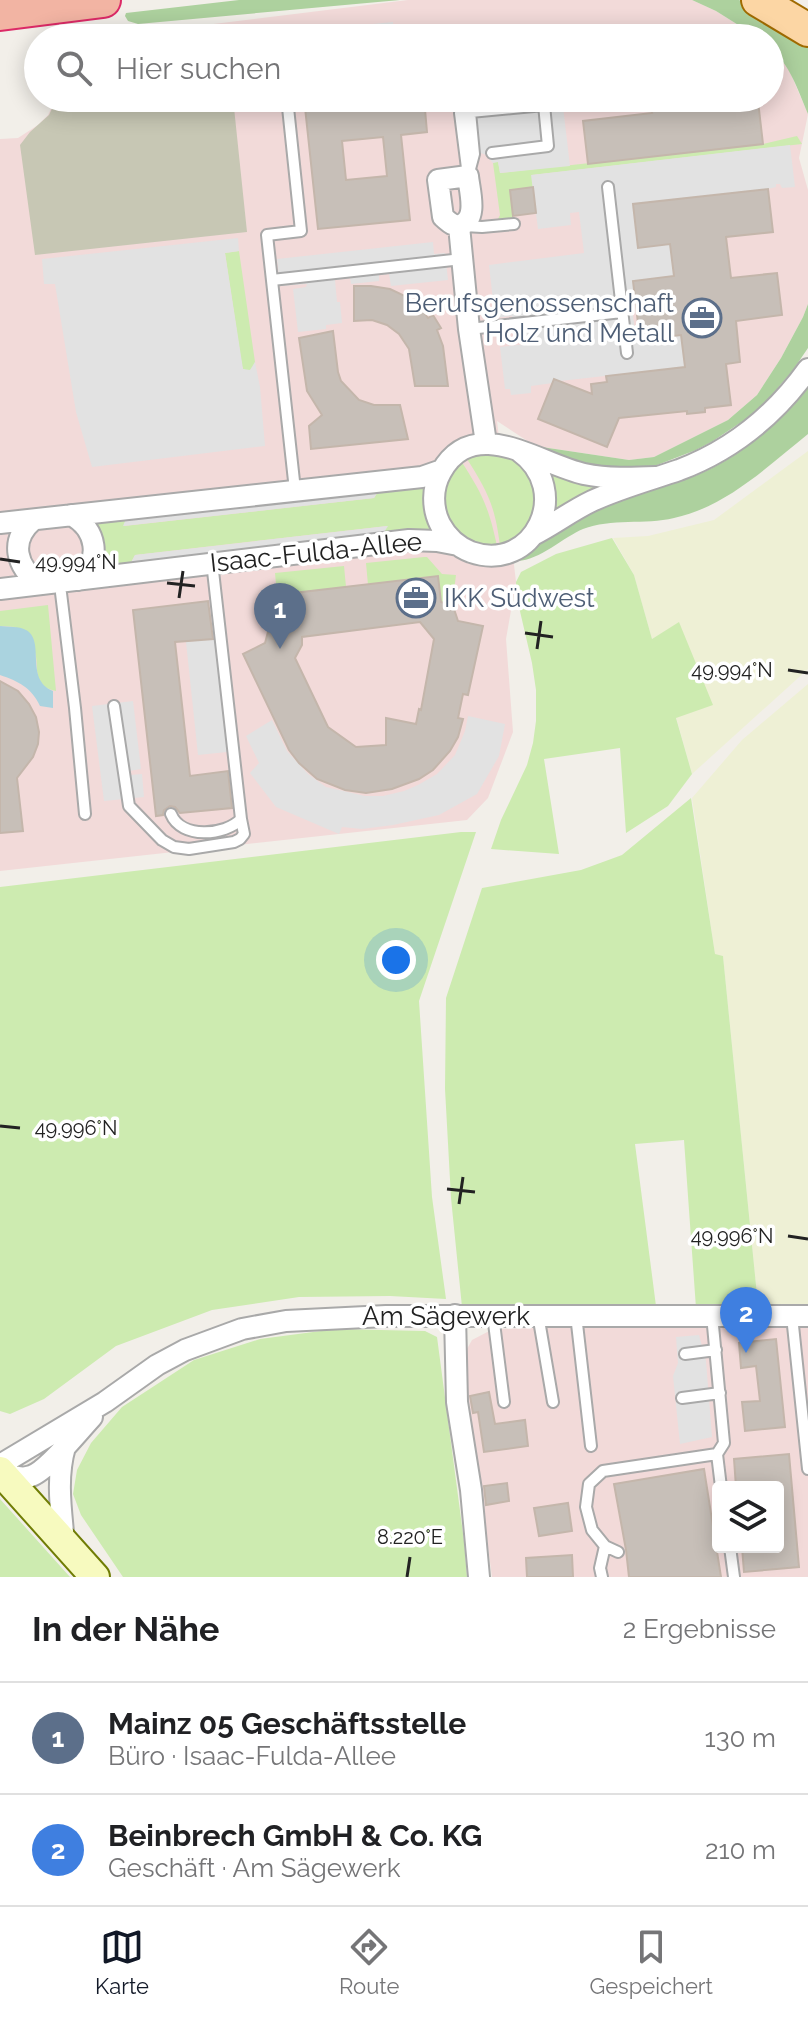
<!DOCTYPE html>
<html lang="de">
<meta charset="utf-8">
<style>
:root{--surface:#fff;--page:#f6f6f6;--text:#202124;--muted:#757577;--line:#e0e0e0;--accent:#111827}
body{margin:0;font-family:Raleway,sans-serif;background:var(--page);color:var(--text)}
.controls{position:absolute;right:24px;bottom:24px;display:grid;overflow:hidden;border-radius:8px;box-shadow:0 4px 20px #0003}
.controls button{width:72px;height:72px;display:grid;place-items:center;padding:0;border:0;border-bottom:2px solid var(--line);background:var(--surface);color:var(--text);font:40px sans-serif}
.you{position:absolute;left:396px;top:960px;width:28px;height:28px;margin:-20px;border:6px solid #fff;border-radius:50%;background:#1a73e8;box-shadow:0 0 0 12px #1a73e833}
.badge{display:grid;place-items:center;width:52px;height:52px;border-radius:50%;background:var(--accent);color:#fff;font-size:26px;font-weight:700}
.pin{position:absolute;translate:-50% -66px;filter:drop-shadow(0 2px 4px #0008)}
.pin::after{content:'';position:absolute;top:42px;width:28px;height:24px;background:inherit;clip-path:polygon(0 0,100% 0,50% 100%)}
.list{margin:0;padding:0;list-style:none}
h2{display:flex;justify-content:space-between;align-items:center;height:104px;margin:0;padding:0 32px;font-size:34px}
h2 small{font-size:26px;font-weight:400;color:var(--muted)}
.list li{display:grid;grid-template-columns:52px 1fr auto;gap:24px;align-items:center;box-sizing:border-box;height:112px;padding:0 32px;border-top:2px solid var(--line)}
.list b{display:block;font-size:30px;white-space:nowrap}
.list p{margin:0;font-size:26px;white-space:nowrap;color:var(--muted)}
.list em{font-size:26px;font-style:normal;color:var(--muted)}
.icon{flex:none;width:44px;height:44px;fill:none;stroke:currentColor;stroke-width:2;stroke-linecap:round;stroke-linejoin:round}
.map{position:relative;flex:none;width:808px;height:1577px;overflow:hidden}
.search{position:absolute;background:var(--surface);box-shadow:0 4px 20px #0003;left:24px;right:24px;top:24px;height:88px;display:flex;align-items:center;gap:20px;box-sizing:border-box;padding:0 28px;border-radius:44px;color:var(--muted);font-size:30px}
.sheet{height:328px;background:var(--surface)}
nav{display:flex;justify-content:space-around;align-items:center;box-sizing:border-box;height:112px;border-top:2px solid var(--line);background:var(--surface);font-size:22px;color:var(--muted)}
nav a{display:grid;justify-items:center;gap:4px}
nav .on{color:var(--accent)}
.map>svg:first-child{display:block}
.commercial{fill:#f2dad9;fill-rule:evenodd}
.construction{fill:#c7c7b4}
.farmland{fill:#eef0d5}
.grass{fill:#cdebb0}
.forest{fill:#add19e}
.parking{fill:#e2e2e2}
.water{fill:#aad3df}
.building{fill:#c7bfb8;stroke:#c4b6ab;stroke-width:2;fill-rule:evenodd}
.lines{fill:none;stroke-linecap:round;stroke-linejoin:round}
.service-casing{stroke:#a9a9a9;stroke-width:14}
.minor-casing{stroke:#a9a9a9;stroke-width:24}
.secondary-casing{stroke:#707d05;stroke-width:32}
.primary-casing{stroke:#a06b00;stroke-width:36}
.trunk-casing{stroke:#dc2a67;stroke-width:38}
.service{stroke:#fff;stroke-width:10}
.minor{stroke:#fff;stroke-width:20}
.secondary{stroke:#f7fabf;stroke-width:28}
.primary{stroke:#fcd6a4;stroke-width:32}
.trunk{stroke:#f2b4a3;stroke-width:34}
.ticks{fill:none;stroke:#222;stroke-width:3}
.labels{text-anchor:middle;stroke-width:7;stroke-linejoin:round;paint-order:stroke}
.service-label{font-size:26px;fill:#4e5e75;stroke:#fff;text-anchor:end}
.street-label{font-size:26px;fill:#222;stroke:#fff}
.ticks-label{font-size:20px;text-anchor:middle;fill:#222;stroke:#fff;stroke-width:7;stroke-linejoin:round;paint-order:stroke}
</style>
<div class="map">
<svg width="808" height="1577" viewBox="0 0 808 1577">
<rect width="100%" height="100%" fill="#f2efe9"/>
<path class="commercial" d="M408,0H692L716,11L759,38H100Z
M770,47L778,54L790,72L808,114L799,158L808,190V304L803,317L781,358L757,395L728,420L654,457L629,460L535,446L497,421L516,582L506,639L513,732L488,798L467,820L0,871V139L18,138L38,125L48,115L56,98H770Z
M678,1325L808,1327V1577H492L463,1356L472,1340L493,1329ZM718,1487H778V1547H718Z"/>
<path class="construction" d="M57,98H233L247,232L35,255L20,145L30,132L49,115Z"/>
<path class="farmland" d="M808,451V669L692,774L676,717L712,705L679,623L652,639L634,575L613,538L648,536L714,520Z
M808,684V1306L758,1305L723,956L715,955L692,798L742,740Z"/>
<path class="grass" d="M797,136L802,144L532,175L533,187L510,190L513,218L498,219L500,215L493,163L498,161L500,173L763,144Z
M239,251L255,362L252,369L248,371L243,369L242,366L225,253Z
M473,452L516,457L540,493L526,534L500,546C495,505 487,490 465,456Z
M461,461C482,493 489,508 497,546L468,544L444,518L443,483Z
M543,466L614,482L552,519Z
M430,481L437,531L379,540L387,526L135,555L127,570L107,569L102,566L96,517L128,514L124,526L374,498L383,484Z
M612,538L634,575L652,639L679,622L713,705L676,718L692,774L668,806L626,833L620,748L544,759L559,854L491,849L501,820L527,765L533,743L536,721V690L532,663L516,594V582L521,572L556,554Z
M424,557H427L442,574L456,575L453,598L445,603L441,604L438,577L368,585L366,563Z
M344,566L346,587L277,595L275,573Z
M48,605L56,691C28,686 42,663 33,648C29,640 20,634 15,627L0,626V611Z
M691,798L715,954L723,956L758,1305L696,1308L684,1140L635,1144L656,1306L462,1307L451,1198L445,1089L446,998L482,888L581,870L622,855Z
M461,832H476L419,1001L432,1197L446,1299L390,1296L299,1297L212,1310L116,1346L44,1399L10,1414L0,1411V887Z
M336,1329L425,1331L437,1337L464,1541L467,1577H123L81,1515L73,1494L77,1470L91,1443L122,1407L194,1360L260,1339Z
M0,1499L70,1577H0Z"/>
<path class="forest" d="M239,0H400L138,24L128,21L125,16L126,13Z
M692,0H739L795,29L808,45V114C798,90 790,65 770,47V38H759L716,11Z
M808,304V348L793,370L765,403L746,419L713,441L696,450L652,467L634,471L578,467L535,446L629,460L654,457L728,420L757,395L781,358L803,317Z
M808,388V434C768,466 726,507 674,518C645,525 611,518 583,529C563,537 533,566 512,560C527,550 542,539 557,529C565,523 574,516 583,512C616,497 653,491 687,479C731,464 780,425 808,388Z"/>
<path class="parking" d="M393,22L394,38H300V31Z
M473,98H562L570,166L500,173L498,162L493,163L486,155L478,152Z
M790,145L795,187L782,188L780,184H776V187L768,189L633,205L638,248L670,244L675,285L630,292L635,331L680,327L685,367L560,381L554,379L553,383L531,386V393L511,395L510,389H505L500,347L527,344L526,332H514L512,316L495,318L489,265L584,253L579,212L570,213L571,225L538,229L531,175Z
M238,238L239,251L225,253L243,369L250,370L255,362L260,387L265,446L92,467L76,412L55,284H44L42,259Z
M433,242L434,254L445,253L448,280L391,286L389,274L379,275V281L351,284L350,278L335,280L337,302H340L342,323L326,325V329L298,332L293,289L306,287L307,284L280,286L277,259Z
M383,484L374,498L123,526L128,514Z
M388,526L379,540L127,570L135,555Z
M215,639L227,752L198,755L186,642Z
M133,701L141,769L129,771L130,775L142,774L144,797L104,801L92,706Z
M468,716L505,724L499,756L477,794L439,815L393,825L362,829L342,827L339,834L276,807L250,773L259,763L246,736L272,720L287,751L308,774L326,787L365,796H383L404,791L418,785L437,774L455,755L465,731Z
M699,1335L706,1361L712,1437L680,1444L673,1376L678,1363L676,1337Z"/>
<path class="water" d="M0,626C8,627 19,626 26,630C46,641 24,679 53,691V708L40,706C32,688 18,681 0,675Z"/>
<path class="building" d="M304,98H424L427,132L401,135L410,220L318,229ZM383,137L387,176L346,180L342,141Z
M653,98H724L725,105L758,101L763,144L588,164L583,121L652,113L651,110L655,109Z
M533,187L536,213L513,216L510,190Z
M768,189L773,232L726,237L731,278L777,273L782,315L736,321L740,362L726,364L731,405L705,408V412L687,414V411L619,418L607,447L538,419L554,379L592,394L591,384L607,382L606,376L685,367L681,335L640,340L633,281L674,276L670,244L638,248L633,204Z
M354,286H371L390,289L405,296L420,307L428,318L433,315L441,328L437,330L443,346L448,386H415L409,349L399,334L387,325L372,320L354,321Z
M333,331L338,372L341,381L359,400L374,405H400L408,439L311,449L309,426L322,415L307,391L299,338Z
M438,576L441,602L450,605L454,609L458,621L483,626L468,695L463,694L458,718L463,719L458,737L450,751L433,770L419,779L392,789L366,793L345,790L317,779L299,763L289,750L243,654L265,643L269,628L279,620L277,595ZM420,622L434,639L421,710L419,709L416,724L386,718V745L356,747L328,727L295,658L302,645V637Z
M208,601L213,639L175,642L190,776L228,771L232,808L180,813L175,807L170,806L164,810L163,815L156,816L133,610Z
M0,681L18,691L29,704L36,717L39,732L38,744L33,757L17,778L23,831L0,833Z
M776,1339L785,1427L745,1431L742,1402L760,1401L756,1366L741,1368L739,1343Z
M489,1392L495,1424L525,1420L528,1446L484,1452L478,1412L473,1413L470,1396Z
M789,1454L799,1567L744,1572L742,1547H778V1487H736L734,1459Z
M704,1469L721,1577H629L626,1550L614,1484Z
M507,1483L509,1501L486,1505L484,1486Z
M568,1503L572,1531L539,1536L534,1508Z
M572,1555L573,1577H527L526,1558Z"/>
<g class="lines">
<g class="service-casing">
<path id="service" d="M382,38L392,37
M287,98L301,231L267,235L295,490
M470,169L474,154L470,112
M468,176L460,113L544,105L548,146L492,153
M608,187L627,353
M464,226L482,227L514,224
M272,280L462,259
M469,329L622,312
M61,593L75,708L85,814
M114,706L129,806L162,840L174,847L189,849L234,842L240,839L244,834L241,819
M171,814C181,839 225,836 241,819L212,562
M493,1315L504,1402
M540,1315V1326L553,1402
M576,1315L591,1446
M792,1316L808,1469
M685,1354L716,1350
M682,1398L720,1393
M717,1454L721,1487
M730,1547L734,1577
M618,1552L605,1546L592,1530L586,1507L589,1484L603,1471L717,1454L724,1443L712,1315
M602,1577L600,1568L605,1546"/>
</g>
<g class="minor-casing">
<path id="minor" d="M468,176C469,189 479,220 460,225C453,227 448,221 443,217L438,180Z
M459,226L469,329L486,443
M519,451C574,490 534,574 471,552C458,547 447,537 440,524C432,508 432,488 441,472C474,413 539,464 584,474C608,479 632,478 656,477
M71,515C97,529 102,560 79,580
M33,520C9,541 16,567 40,584
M0,523L422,477L442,470
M533,535C553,525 571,511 592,501C620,488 650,480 679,470C732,450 775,415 808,369
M0,589L409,540L437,541L458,545
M455,1315L457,1402L471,1490L479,1577
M0,1465L105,1402L157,1365L185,1350L242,1329L286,1321L386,1316H808
M0,1469C9,1475 20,1480 31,1476C47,1471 79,1431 92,1417
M64,1542C61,1510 56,1478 65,1447"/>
</g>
<g class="secondary-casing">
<path id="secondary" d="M0,1471L95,1577"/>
</g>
<g class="primary-casing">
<path id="primary" d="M758,0L808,30"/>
</g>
<g class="trunk-casing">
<path id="trunk" d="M0,13L103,0"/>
</g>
<use href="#service" class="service"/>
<use href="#minor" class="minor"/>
<use href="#secondary" class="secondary"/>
<use href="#primary" class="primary"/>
<use href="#trunk" class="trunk"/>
</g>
<path class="ticks" d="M0,559L20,562M167,583L195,586M179,598L183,571M525,633L553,637M537,649L541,621M788,670L808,673M0,1126L20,1128M447,1189L475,1192M459,1204L463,1177M788,1236L808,1239M407,1577L410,1557"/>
<defs>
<g id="office-ring" transform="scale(2)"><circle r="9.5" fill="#fff" stroke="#5c6f8a" stroke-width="1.5"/><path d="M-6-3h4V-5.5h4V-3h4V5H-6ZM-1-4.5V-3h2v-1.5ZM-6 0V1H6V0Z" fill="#5c6f8a"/></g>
</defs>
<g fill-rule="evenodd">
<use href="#office-ring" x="702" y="318"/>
<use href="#office-ring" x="416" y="598"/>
</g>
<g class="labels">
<g class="service-label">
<text x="674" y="312">Berufsgenossenschaft<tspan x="674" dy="30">Holz und Metall</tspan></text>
<text x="444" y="607" text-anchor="start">IKK Südwest</text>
</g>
<g class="street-label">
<text transform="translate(316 552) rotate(-6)" y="9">Isaac-Fulda-Allee</text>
<text x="446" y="1325">Am Sägewerk</text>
</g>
</g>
<g class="ticks-label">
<text x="76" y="569">49.994°N</text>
<text x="732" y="677">49.994°N</text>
<text x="76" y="1135">49.996°N</text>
<text x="732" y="1243">49.996°N</text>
<text x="410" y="1544">8.220°E</text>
</g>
</svg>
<div class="controls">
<button><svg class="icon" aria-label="layers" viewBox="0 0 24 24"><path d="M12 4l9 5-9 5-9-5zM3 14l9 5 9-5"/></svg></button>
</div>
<div class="you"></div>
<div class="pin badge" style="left:280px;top:649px;background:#5c6f8a">1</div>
<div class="pin badge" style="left:746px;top:1353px;background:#3f7fe0">2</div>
<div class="search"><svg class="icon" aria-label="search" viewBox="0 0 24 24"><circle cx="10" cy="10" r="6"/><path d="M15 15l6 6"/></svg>Hier suchen</div>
</div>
<section class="sheet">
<h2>In der Nähe<small>2 Ergebnisse</small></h2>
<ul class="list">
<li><span class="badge" style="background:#5c6f8a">1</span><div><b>Mainz 05 Geschäftsstelle</b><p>Büro · Isaac-Fulda-Allee</p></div><em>130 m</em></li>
<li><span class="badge" style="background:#3f7fe0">2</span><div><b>Beinbrech GmbH &amp; Co. KG</b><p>Geschäft · Am Sägewerk</p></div><em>210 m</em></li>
</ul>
</section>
<nav>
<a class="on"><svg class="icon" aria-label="map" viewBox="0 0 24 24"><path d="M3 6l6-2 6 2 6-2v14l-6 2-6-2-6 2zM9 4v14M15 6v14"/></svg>Karte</a>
<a><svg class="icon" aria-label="directions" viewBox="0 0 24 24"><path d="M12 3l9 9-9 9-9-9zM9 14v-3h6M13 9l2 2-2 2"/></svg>Route</a>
<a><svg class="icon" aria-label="saved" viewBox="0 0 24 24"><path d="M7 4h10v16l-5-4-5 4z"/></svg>Gespeichert</a>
</nav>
